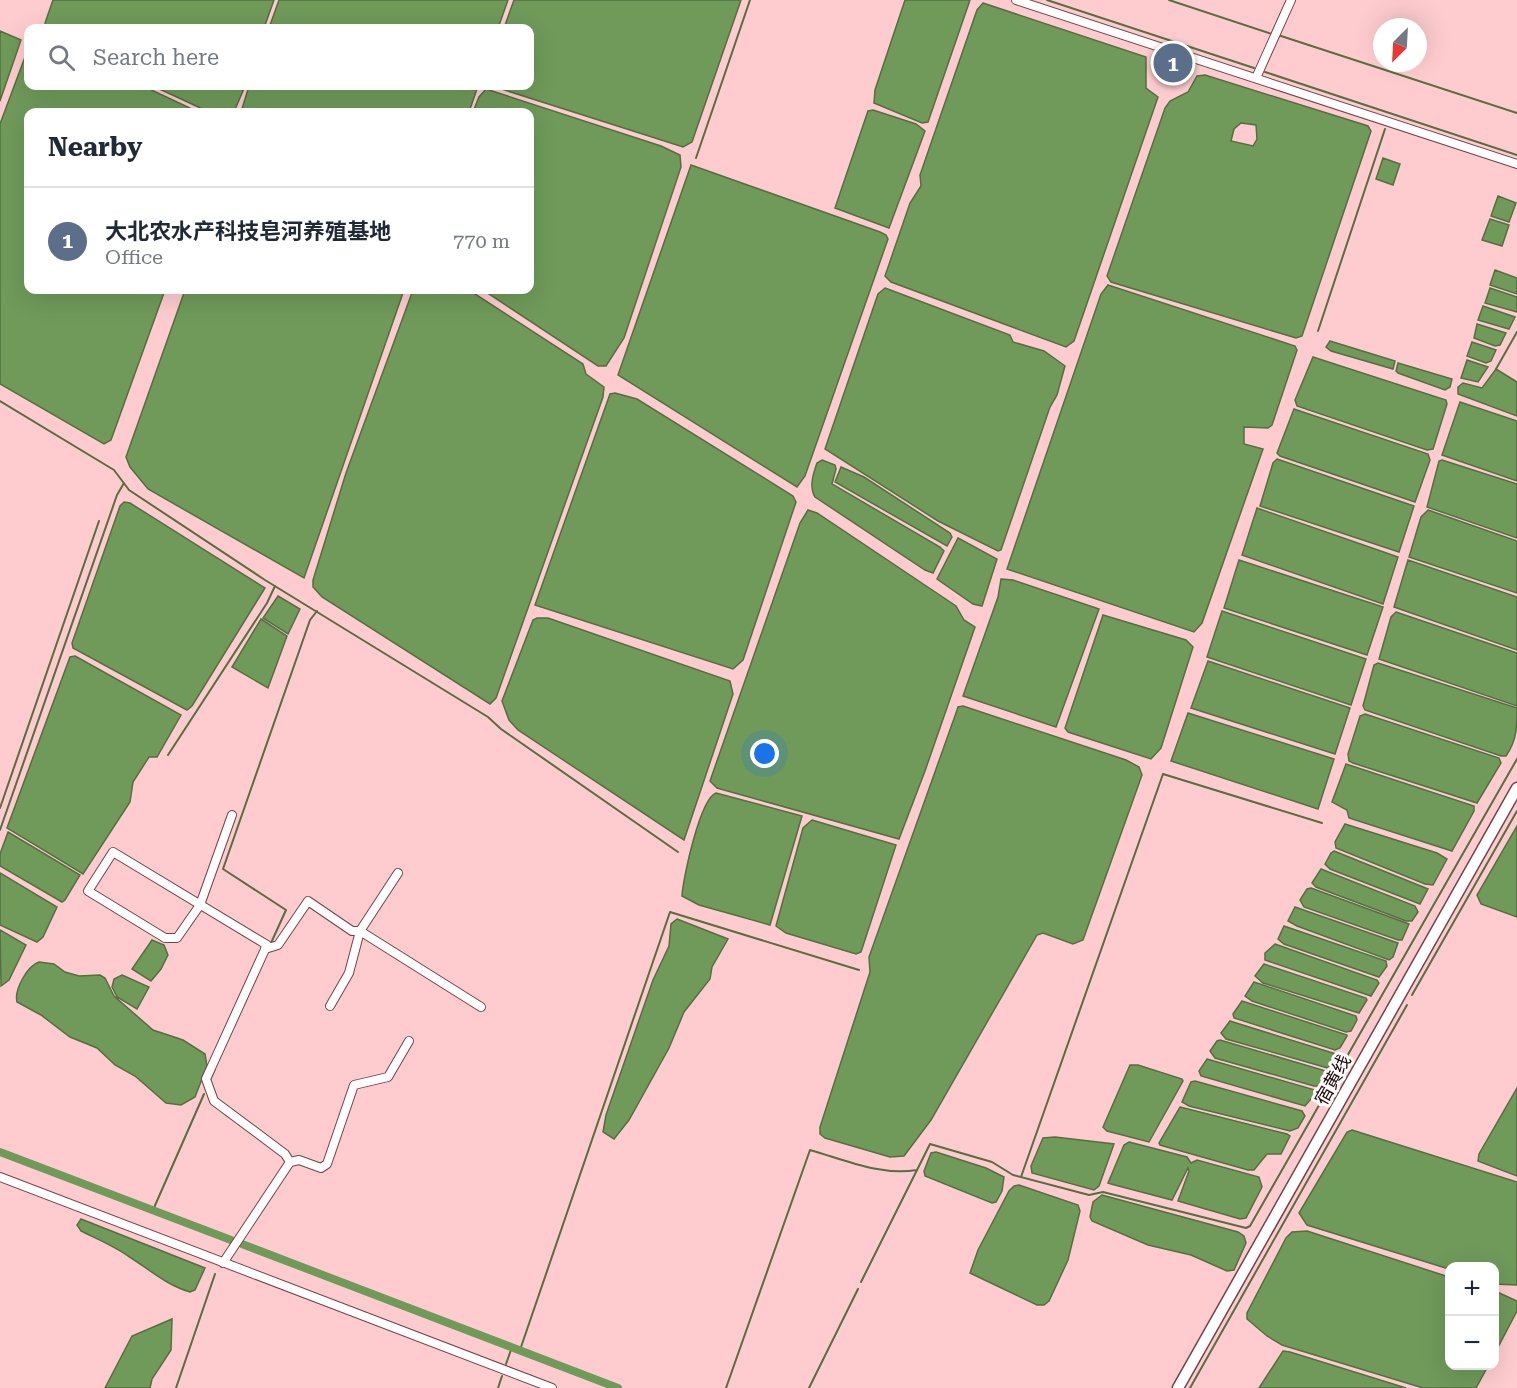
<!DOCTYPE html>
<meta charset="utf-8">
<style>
:root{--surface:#fff;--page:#f2f2f3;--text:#1f2937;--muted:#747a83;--line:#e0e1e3;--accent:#d93025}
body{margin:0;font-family:"Roboto Serif","Noto Sans SC",serif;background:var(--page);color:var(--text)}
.controls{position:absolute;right:18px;bottom:18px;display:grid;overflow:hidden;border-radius:12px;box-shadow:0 6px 24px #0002}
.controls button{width:54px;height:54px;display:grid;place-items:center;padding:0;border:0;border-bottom:2px solid var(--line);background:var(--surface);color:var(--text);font:30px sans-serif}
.compass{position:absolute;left:1373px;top:18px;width:54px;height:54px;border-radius:50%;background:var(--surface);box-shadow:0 6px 24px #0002;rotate:204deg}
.you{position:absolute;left:765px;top:754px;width:21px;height:21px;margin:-15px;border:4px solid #fff;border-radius:50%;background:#1a73e8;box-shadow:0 0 0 9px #1a73e833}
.badge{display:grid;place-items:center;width:39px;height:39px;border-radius:50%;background:var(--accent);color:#fff;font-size:20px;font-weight:700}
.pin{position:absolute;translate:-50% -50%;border:3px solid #fff;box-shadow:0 2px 6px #0006}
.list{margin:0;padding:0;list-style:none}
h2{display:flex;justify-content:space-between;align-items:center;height:78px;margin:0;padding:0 24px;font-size:26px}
h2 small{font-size:20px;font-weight:400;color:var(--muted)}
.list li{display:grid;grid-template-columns:39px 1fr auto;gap:18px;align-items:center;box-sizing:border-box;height:108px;padding:0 24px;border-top:2px solid var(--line)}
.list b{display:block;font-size:22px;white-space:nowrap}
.list p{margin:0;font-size:20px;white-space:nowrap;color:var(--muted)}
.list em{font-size:20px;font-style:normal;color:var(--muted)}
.icon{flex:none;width:33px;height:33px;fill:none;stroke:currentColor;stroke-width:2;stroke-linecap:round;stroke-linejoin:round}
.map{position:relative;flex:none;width:1517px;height:1388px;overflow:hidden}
.search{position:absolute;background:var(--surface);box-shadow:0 6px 24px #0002;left:24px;top:24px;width:510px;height:66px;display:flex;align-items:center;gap:15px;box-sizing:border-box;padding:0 21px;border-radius:12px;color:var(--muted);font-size:22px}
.panel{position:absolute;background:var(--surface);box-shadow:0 6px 24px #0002;left:24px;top:108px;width:510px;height:186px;border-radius:12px}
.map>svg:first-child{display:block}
.water{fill:#6f9a5a;stroke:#566e41;stroke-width:1.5;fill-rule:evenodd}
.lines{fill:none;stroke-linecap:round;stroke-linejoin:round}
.stream{stroke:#566e41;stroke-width:2}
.canal{stroke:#6f9a5a;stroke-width:8}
.minor-casing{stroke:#754246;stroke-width:10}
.major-casing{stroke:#754246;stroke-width:13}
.minor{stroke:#fff;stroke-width:8}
.major{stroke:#fff;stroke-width:10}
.labels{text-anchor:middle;stroke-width:6;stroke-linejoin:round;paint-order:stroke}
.street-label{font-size:18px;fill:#1a0608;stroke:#fbfbfb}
</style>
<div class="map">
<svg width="1517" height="1388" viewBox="0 0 1517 1388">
<rect width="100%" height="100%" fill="#feccce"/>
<path class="water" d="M53,0H274L264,28H46L45,23Z
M279,0H508L498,28H269Z
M514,0H741L692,142L683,147L677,145L495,87L493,86H530V28H504Z
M905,0H970L928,122L922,123L874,103L875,90Z
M983,3L1146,57V88L1158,97L1074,341L1066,347L891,282L885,276L910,203L921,186L920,175L977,10Z
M0,31L21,40L0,101Z
M28,49V86H143L190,108L192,112H28V290H165L111,440L104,444L0,384V124Z
M1205,75L1368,126L1371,131L1302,336L1296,338L1111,282L1107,276L1165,108L1170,101L1188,92L1197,76ZM1241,123L1256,125L1257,139L1253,146L1231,141L1234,129Z
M153,86H245L234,112H209Z
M249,86H478L469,112H241Z
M486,89L661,146L680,155L681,167L624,338L606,366H598L483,290H530V112H473L479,97Z
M873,110L916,124L925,131L889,228L835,208L868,111Z
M1383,158L1400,164L1393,185L1376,179Z
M691,165L880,232L886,235L888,239L805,476L797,487L618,375Z
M1498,196L1516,203L1509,222L1491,216Z
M1490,219L1509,225L1502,246L1482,240Z
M1495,270L1517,278V294L1490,285Z
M1108,285L1295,346L1297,350L1272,425L1268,428L1244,427V444L1263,449L1202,623L1194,632L1007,569L1101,294Z
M885,288L1010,335L1013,342L1044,351L1065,366L1057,395L1050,407L1001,550L998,551L938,521L825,449L878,294Z
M1490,288L1517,297V312L1485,303Z
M185,290H404L304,578L148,489L130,467L126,457Z
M413,290H469L583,364L586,374L604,387L603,397L496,698L490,704L322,597L313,587V580L346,473Z
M1483,306L1515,317L1509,329L1478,320Z
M1477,324L1506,333L1500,345L1495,346L1474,338Z
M1330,341L1395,361L1393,369L1331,351L1326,347Z
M1472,342L1496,350L1491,361L1486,363L1467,356Z
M1313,357L1446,400L1447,404L1433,449L1427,450L1297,406L1295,400Z
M1467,360L1488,367L1478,382L1461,378Z
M1398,363L1452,379L1450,387L1445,390L1398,373L1396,371Z
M1496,369L1517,382V416L1458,394V387L1463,383L1482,388Z
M615,393L637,399L793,496L796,502L743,660L733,669L535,605L610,394Z
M1460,402L1517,421V481L1442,455Z
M1294,409L1428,454L1430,460L1415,502L1280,456L1277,453Z
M1277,459L1414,506L1399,552L1260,506L1273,463Z
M822,460L835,465L836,469L832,484L940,547L944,551L933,573L925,570L815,497C809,487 813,474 817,463Z
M1442,460L1517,484V538L1427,507L1439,461Z
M841,467L864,477L950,533L952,537L947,546L835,482Z
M124,502L130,503L265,588L192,706L187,710L73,648L72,643L120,506Z
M1257,508L1398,557L1383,604L1242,555Z
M808,510L817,513L956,606L964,620L975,627L925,771L899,839L717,788L710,781L800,523Z
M1428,510L1517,541V593L1409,557L1421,517Z
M958,538L997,559L982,606L973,604L937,579Z
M1239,560L1383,607L1367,655L1224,608Z
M1408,560L1517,597V650L1394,607Z
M1001,579L1013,580L1099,609L1056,727L963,696L998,597Z
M278,596L300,609L288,634L263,618Z
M1222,611L1366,659L1351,705L1207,657Z
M1396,612L1517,653V706L1379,659L1391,617Z
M1103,615L1186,640L1193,647L1161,748L1151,759L1068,732L1065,728Z
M537,618H548L730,681L733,694L684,840L518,730L509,720L502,701L533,620Z
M261,619L287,636L268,688L232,667Z
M75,656L181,715L157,757H149L133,782L130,802L83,874L7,828L70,657Z
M1208,661L1350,708L1335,754L1191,708Z
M1378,663L1517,708C1517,727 1517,740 1506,756H1501L1365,710L1363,706L1374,665Z
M963,706L1126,760L1139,767L1142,775L1083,940L1073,944L1043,933L1037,935L931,1120L904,1156L890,1157L825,1138L820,1134V1127L870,972L869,957L956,713L958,707Z
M1188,713L1334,759L1318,809L1171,761Z
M1365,714L1499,758L1501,763L1477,803L1353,763L1349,761L1348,754L1360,716Z
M1346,764L1474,806V811L1452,851L1349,818L1347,810L1332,802Z
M716,793L802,816L770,925L699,905L682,896C683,878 700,799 716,793Z
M812,820L896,845L861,952L856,954L786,933L776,926L803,828Z
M1345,824L1437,853L1447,859L1433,885L1425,884L1336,848L1335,842Z
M1517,826V917L1481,904L1477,895Z
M8,832L80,875L65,900L62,902L0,866V854Z
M1334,851L1428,889L1420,904L1330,869L1325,864L1331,853Z
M1321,869L1415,906L1418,912L1412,921H1406L1316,887L1312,883Z
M0,873L57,907L43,937L37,942L0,925Z
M1311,888L1409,924L1402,940H1398L1304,907L1300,900L1307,889Z
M1295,907L1398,943L1393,957L1389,960L1297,926L1288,921Z
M677,919L728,939L712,967L710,979L684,1012L669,1048L629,1120L614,1139L603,1132L606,1115L653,980L669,946L671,924Z
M1284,926L1386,961L1387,966L1379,977L1284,944L1278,939Z
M0,930L26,945L9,980L1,986Z
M152,940L164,945L168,955L161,969L151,981L132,969Z
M1275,944L1377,980L1379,983L1371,996L1265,960V953Z
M39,962L54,964L65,972L79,976L100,975L105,978L114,996L153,1030L183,1040L205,1054L207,1066L195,1097L181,1105L166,1103L135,1076L115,1065L97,1048L70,1037L41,1015L17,1002C14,990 27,966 39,962Z
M1264,964L1366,998L1367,1000L1359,1013L1263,983L1255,976Z
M122,975L149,987L137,1009L117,997L112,987L114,979Z
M1254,982L1356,1016L1357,1020L1351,1031L1346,1032L1252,1001L1245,996Z
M1242,1001L1347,1035V1036L1340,1048L1335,1050L1234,1018L1233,1014Z
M1230,1021L1233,1022L1336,1054L1328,1068L1226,1039L1221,1033Z
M1220,1040L1326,1071L1327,1074L1319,1086H1314L1215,1058L1210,1051L1217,1041Z
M1207,1059L1315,1090L1316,1093L1305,1106L1201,1076L1199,1071Z
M1130,1065H1138L1182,1079L1183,1081L1149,1142L1107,1131L1103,1127Z
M1195,1081L1302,1111L1305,1116L1298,1128L1290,1131L1189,1106L1182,1102L1191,1082Z
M1517,1088V1176L1478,1161L1479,1154Z
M1180,1107L1287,1134L1290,1136L1281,1154H1267L1254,1170H1248L1160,1145L1159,1143Z
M1352,1130L1517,1182V1285L1495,1284L1494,1266H1450L1449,1269L1307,1225L1299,1213L1347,1132Z
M1055,1137L1114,1144L1099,1186L1094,1190L1032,1173L1031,1166L1043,1138Z
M1129,1142L1187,1157L1191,1163L1197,1160L1259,1177L1262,1187L1246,1218L1240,1219L1178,1201L1189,1171L1188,1168L1172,1200L1111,1184L1108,1183L1124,1145Z
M936,1152L986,1168L1004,1177L1002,1191L996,1202L992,1203L925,1176L924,1171L931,1153Z
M1019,1185L1078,1205L1080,1211L1068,1260L1049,1301L1044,1305H1037L970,1273L978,1250L1009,1191L1014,1186Z
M1102,1195L1238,1232L1244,1236L1246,1243L1234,1270L1227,1271L1191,1255L1148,1245L1092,1221L1090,1217L1093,1202Z
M81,1219L205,1268L195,1290L190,1292C166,1285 149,1269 128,1256C114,1246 97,1239 81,1231L77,1225Z
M1307,1231L1449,1277L1450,1366H1488L1476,1388H1423L1282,1345L1267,1336L1247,1319V1313L1286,1238L1292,1232Z
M1495,1291L1517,1301V1311L1495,1353Z
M172,1319L171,1350L152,1379L150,1388H105L132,1336Z
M1283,1351L1290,1352L1406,1388H1259Z"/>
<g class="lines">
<path class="stream" d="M1047,0L1254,68
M1169,0L1272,34
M1278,35L1517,113
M1265,72L1517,155
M696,158L750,0
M1318,331L1385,129
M1496,369L1517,332
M0,401L114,470L129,490L265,580L488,717L501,729L678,852
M168,755L267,603L275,586
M0,808L99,521
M0,830L117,495L124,483
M271,943L286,910L223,869L310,620L317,611
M1412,995L1517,811
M210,1080L215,1069
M1021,1177L1163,774L1322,823
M153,1210L204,1094
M861,1282L930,1144L992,1162L1013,1175L1089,1195L1103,1192L1246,1228L1250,1226L1517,759
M520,1350L670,912L859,970
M506,1364L512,1347
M176,1388L215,1274
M498,1388L502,1376
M726,1388L810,1150C845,1160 880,1176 917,1170
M809,1388L858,1289
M1190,1388L1407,1005"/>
<path class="canal" d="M0,1152L231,1240
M242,1244L618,1388"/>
<g class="minor-casing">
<path id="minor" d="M1016,0L1517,164
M1256,78L1291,0
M232,815L200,905L177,938H165L88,891L113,852L267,945L206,1079L214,1101L285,1154L290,1162
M265,949L278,945L308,901L352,931H360L398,873
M330,1006L349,973L360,931L481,1007
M0,1177L552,1388
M223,1263L290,1162L299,1160L321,1168L327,1164L354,1085L388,1077L409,1041"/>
</g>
<g class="major-casing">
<path id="major" d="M1178,1388L1517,788"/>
</g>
<use href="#minor" class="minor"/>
<use href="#major" class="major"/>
</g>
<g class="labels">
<g class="street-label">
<text transform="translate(1333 1080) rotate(-61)" y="6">宿黄线</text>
</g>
</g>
</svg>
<div class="controls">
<button>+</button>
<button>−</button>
</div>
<svg class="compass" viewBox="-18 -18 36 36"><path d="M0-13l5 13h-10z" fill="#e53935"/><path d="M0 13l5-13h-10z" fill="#747a83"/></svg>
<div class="you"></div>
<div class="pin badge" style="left:1173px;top:63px;background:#5c6f8a">1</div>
<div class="search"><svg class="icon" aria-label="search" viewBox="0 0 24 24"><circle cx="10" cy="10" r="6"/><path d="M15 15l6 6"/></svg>Search here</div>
<section class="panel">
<h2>Nearby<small></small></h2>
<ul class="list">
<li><span class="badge" style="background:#5c6f8a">1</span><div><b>大北农水产科技皂河养殖基地</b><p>Office</p></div><em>770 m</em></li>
</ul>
</section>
</div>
